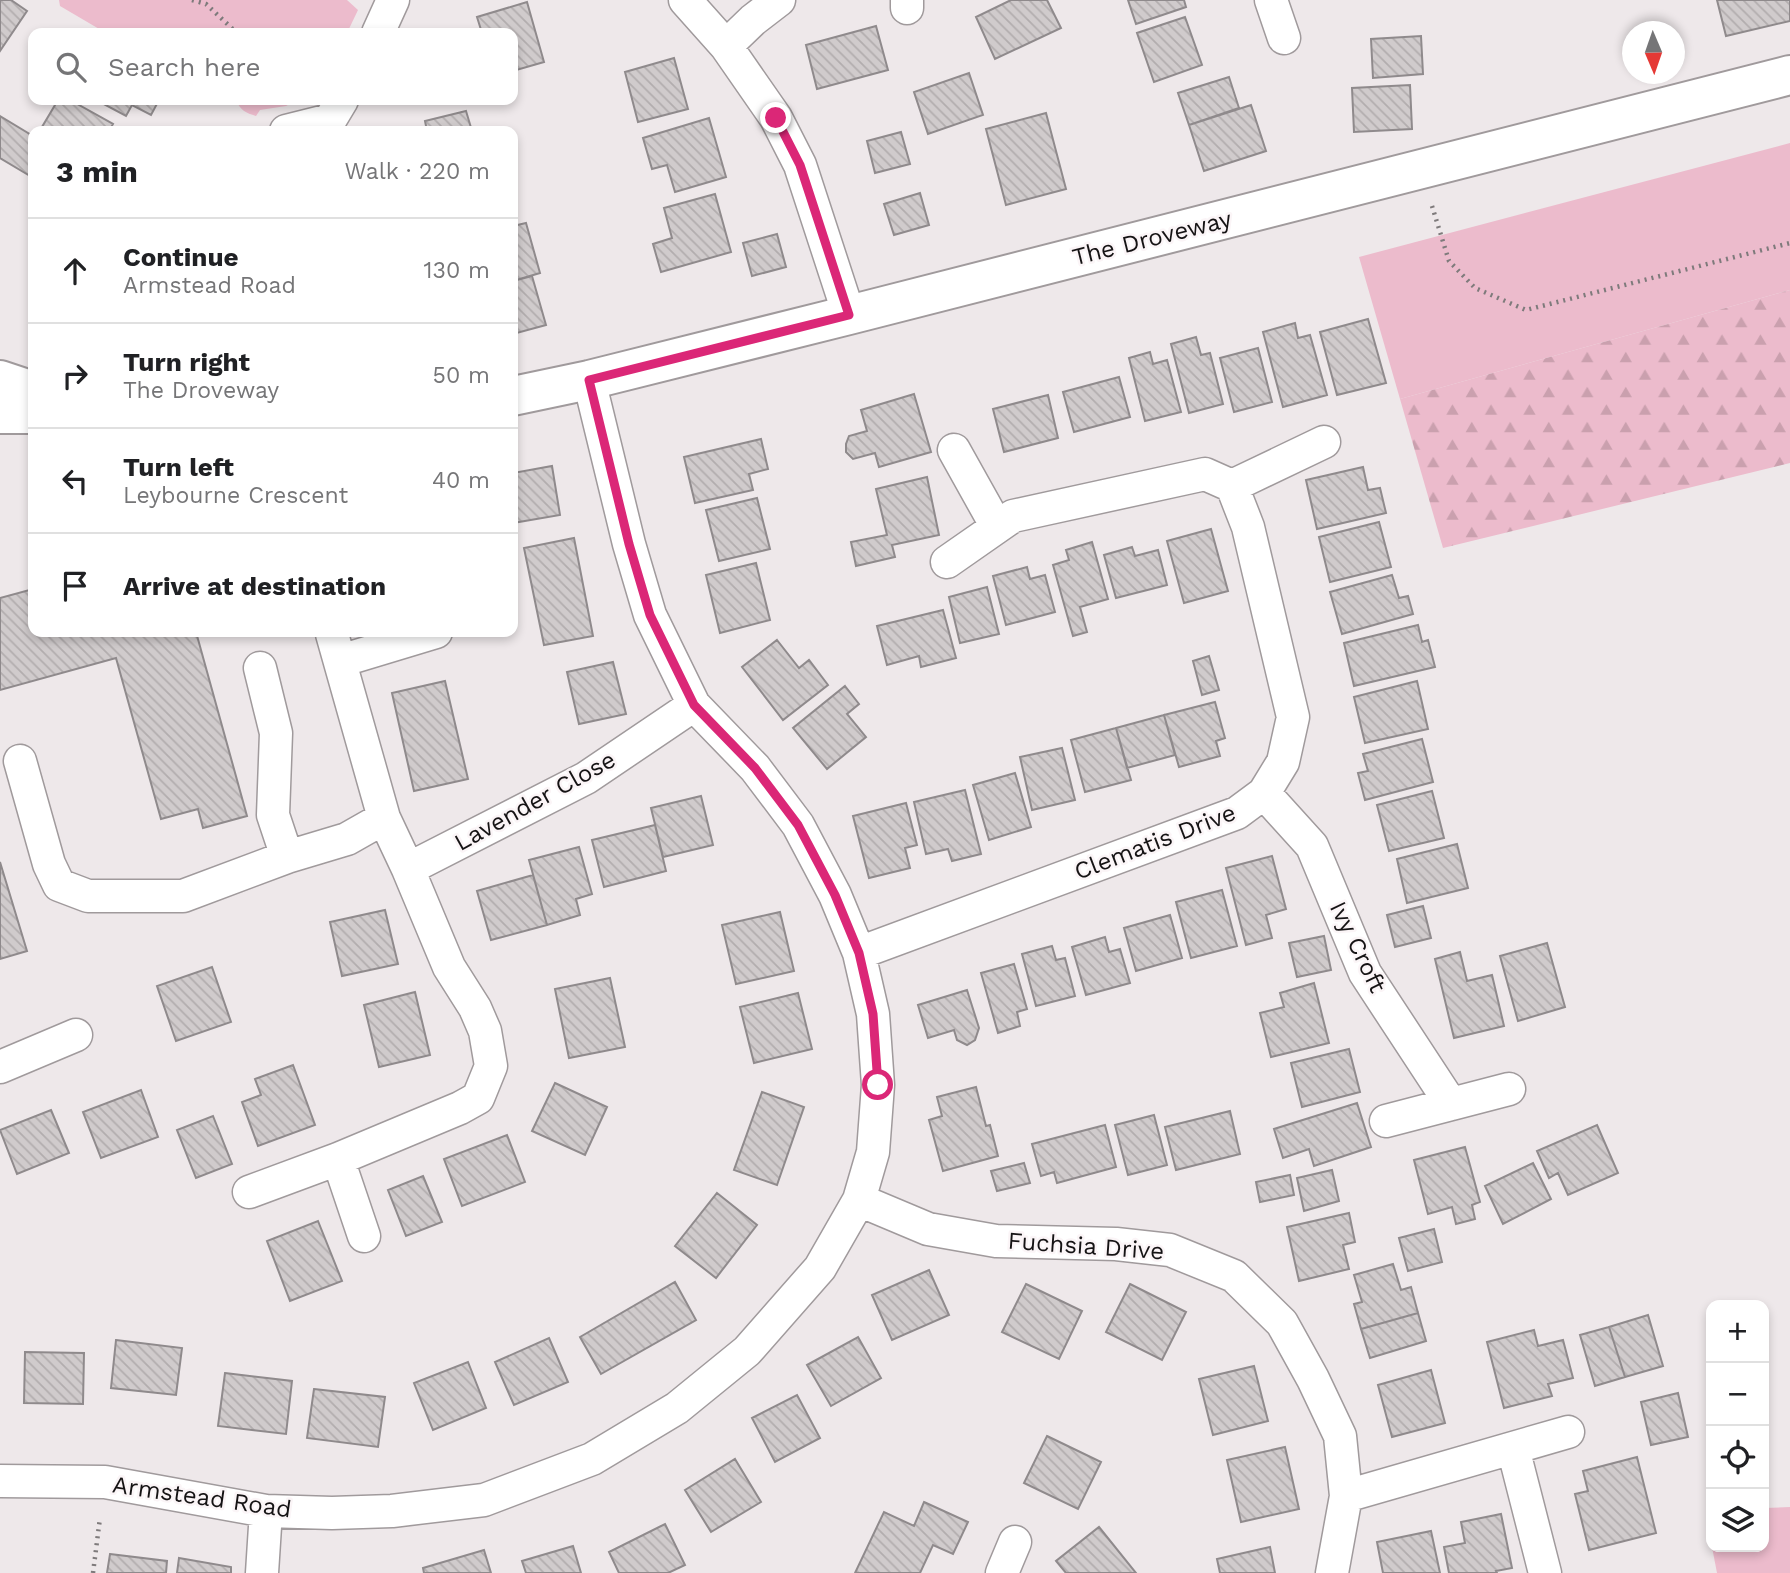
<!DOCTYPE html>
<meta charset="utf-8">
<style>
:root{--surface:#fff;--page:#f2f2f2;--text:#202124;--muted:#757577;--line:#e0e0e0}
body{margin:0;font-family:"Work Sans",sans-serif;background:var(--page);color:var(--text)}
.controls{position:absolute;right:21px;bottom:21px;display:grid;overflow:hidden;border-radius:14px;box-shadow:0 4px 10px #0003}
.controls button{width:63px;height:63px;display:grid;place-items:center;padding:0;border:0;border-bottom:2px solid var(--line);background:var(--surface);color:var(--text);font:35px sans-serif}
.compass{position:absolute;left:1622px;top:21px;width:63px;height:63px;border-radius:50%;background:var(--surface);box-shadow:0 4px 10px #0003;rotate:178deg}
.stop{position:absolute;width:21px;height:21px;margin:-16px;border:5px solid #db2777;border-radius:50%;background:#fff}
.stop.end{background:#db2777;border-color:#fff;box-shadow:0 2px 7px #0008}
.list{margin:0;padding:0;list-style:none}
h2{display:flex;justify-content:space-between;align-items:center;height:91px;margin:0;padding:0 28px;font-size:30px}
h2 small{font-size:23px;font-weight:400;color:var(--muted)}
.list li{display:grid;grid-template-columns:46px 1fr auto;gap:21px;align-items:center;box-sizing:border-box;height:105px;padding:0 28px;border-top:2px solid var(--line)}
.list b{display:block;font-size:26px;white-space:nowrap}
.list p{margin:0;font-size:23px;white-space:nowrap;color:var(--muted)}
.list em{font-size:23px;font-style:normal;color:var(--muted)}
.icon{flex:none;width:38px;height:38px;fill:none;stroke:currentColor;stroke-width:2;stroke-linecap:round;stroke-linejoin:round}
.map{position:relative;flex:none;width:1790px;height:1573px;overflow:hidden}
.search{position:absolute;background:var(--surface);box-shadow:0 4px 10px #0003;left:28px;top:28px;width:490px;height:77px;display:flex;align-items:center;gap:18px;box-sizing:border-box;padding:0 24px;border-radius:14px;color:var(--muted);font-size:26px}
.panel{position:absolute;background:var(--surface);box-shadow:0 4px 10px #0003;left:28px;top:126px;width:490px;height:511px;border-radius:14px}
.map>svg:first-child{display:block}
.grass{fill:#ecbbcc}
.forest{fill:url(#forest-firs)}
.building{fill:url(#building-back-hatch);stroke:#8f8a8c;stroke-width:2}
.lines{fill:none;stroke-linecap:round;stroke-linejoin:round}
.street-casing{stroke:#a09a9c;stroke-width:35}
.secondary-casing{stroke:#a09a9c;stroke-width:42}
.path{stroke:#7e7a7b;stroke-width:4.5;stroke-dasharray:2 5;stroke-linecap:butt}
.street{stroke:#fff;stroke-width:32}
.secondary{stroke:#fff;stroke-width:38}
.route{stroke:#db2777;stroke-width:9}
.labels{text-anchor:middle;stroke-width:5;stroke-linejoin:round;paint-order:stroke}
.street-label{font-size:24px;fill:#151314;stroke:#fbf5f7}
</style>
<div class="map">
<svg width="1790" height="1573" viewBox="0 0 1790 1573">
<defs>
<pattern id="forest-firs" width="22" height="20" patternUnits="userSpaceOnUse" patternTransform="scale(1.75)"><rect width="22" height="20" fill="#ecbbcc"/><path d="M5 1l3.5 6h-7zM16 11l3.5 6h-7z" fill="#caa0ae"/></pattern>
<pattern id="building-back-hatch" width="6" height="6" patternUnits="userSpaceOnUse" patternTransform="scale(1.75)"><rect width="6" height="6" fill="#d0cbcc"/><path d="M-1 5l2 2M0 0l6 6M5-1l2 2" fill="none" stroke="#b2adae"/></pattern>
</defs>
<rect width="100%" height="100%" fill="#eee8ea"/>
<path class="grass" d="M59,0H347L358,10L347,33H106L60,6Z
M236,100H297L286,106L260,110L256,116C246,113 240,110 236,100Z
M1790,143V290L1400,399L1359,257Z
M1790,1507V1573H1717L1712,1547H1764V1508Z"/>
<path class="forest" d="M1790,290V463L1443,548L1400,399Z"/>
<path class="building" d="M0,0H11L27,11L0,51Z
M1011,0H1047L1061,28L995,59L976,17Z
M1128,0H1184L1186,7L1136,24Z
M1717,0H1790V21L1726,36Z
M527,2L544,62L513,71V33H482L477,17Z
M1185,17L1202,65L1154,82L1137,33Z
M876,26L888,70L817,89L806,45Z
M1421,36L1423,74L1373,78L1371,39Z
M674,58L688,109L638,122L625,72Z
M969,73L983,115L928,134L914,92Z
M1229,77L1239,108L1189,125L1178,93Z
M1410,85L1412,129L1354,132L1352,88Z
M58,100H70L113,124L109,131H49L42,127Z
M99,100H159L151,115L132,105L126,116L98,101Z
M1251,105L1266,151L1204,171L1189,125Z
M466,111L472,131H427L425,121Z
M1046,113L1066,189L1006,205L986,129Z
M0,116L33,136V171L30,176L0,158Z
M709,118L726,177L675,192L667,165L652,169L643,138Z
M901,132L910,164L875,173L867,141Z
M920,193L929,225L894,235L884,204Z
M715,194L731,252L661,272L653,244L672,238L664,208Z
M526,223L540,273L513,281V226Z
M777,234L786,267L752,276L743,243Z
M532,276L546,325L513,334V281Z
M1368,319L1386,383L1337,395L1320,332Z
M1295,323L1298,338L1310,335L1327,395L1283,407L1263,332Z
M1196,337L1201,355L1210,353L1223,404L1189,413L1171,344Z
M1258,348L1272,402L1234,412L1220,358Z
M1150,352L1153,364L1167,360L1181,412L1145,421L1129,358Z
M1119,377L1130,417L1074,432L1063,392Z
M914,394L931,452L879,467L875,453L853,459L846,452V444L849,436L867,431L861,410Z
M1048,395L1058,438L1004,452L993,409Z
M761,439L768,469L749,474L753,490L695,503L684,457Z
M552,466L560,515L513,523V473Z
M1363,467L1368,490L1380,488L1386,513L1317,529L1306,480Z
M927,477L939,535L892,545L895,557L856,566L851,542L887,535L876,489Z
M757,498L770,549L719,561L706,510Z
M1379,522L1391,567L1330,582L1319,537Z
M1211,529L1228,591L1184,603L1167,541Z
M574,538L593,636L544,645L524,548Z
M1092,542L1108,599L1080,607L1087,632L1073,636L1053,565L1069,560L1066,550Z
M1132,547L1135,556L1158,550L1167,585L1116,598L1104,555Z
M756,563L770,620L720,633L706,575Z
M1027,567L1030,579L1045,575L1055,612L1006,625L993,576Z
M1392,575L1399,598L1408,596L1413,614L1342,634L1330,592Z
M987,587L999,634L960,643L949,597Z
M33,589V632H196L247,816L203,828L198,809L161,819L116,658L0,690V598Z
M943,610L956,658L921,667L919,656L887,665L877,626Z
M1418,625L1422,642L1428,640L1435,667L1354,686L1344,643Z
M777,640L799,668L809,660L828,685L783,720L742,667Z
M1209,656L1219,690L1202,695L1193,661Z
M613,662L626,714L579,724L567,672Z
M445,681L468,779L414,791L392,693Z
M1417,681L1428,729L1365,743L1354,697Z
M845,686L859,704L847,714L866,737L827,769L793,728Z
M1215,702L1225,738L1216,741L1220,756L1179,767L1164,715Z
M1164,715L1175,755L1127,768L1116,728Z
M1116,728L1131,780L1085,792L1071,740Z
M1422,739L1433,782L1365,800L1358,773L1368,771L1363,754Z
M1062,748L1075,800L1032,810L1020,757Z
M1015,773L1031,827L989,840L973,785Z
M965,790L981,854L952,861L948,849L926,854L914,802Z
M1432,791L1444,838L1389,851L1377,805Z
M701,796L713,845L663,857L651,808Z
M906,803L917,845L905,848L910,868L869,878L853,816Z
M655,825L666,871L604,887L592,840Z
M1457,844L1468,888L1407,903L1397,859Z
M579,847L592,894L576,899L580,915L547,925L529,860Z
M1272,856L1286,909L1266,915L1272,938L1246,945L1226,868Z
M0,862L27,951L0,959Z
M533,875L547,925L491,940L477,891Z
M1222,890L1237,946L1191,958L1176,902Z
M1423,906L1431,938L1395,947L1387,915Z
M385,910L398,964L342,976L330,922Z
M780,912L794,971L736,984L722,925Z
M1170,915L1182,958L1136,971L1124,928Z
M1324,936L1331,970L1297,977L1289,943Z
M1105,937L1109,952L1120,949L1130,983L1086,995L1072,947Z
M1547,943L1565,1007L1518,1021L1500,956Z
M1052,946L1056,960L1065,958L1075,996L1036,1006L1022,954Z
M1460,952L1467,981L1492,975L1504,1026L1454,1038L1435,959Z
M1014,964L1027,1009L1017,1012L1020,1026L998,1033L981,973Z
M212,967L231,1022L176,1041L157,986Z
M610,978L625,1047L569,1058L555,989Z
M1314,983L1329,1043L1271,1057L1260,1013L1284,1007L1280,993Z
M967,990L979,1028L975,1040L967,1045L957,1040L954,1030L928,1038L918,1005Z
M415,992L430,1055L379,1067L364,1005Z
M798,993L812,1049L754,1063L740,1007Z
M1349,1049L1360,1092L1302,1107L1291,1063Z
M293,1065L315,1125L258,1146L242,1102L261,1095L255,1079Z
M555,1083L607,1107L585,1155L532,1131Z
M976,1087L986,1126L990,1125L998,1156L943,1171L929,1120L942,1116L937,1097Z
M141,1090L158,1137L101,1158L83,1112Z
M762,1092L804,1107L777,1185L734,1170Z
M1357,1103L1371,1147L1314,1166L1309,1149L1283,1158L1274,1129Z
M51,1110L69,1153L17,1174L0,1130Z
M1230,1111L1240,1154L1176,1170L1165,1127Z
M1154,1115L1167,1165L1128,1175L1115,1125Z
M213,1116L232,1164L196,1178L177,1130Z
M1105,1125L1116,1167L1057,1183L1054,1172L1041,1176L1032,1144Z
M1597,1125L1618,1173L1568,1195L1558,1173L1549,1178L1537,1151Z
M507,1135L525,1182L462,1206L444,1159Z
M1465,1147L1480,1202L1472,1205L1475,1219L1456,1224L1452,1207L1428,1214L1414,1160Z
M1024,1163L1030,1183L997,1191L991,1171Z
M1533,1163L1551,1199L1503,1224L1485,1186Z
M1332,1170L1339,1201L1304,1211L1297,1178Z
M1290,1175L1294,1195L1260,1202L1256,1182Z
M423,1176L442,1222L406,1236L388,1190Z
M717,1193L757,1225L716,1278L675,1246Z
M1349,1213L1355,1242L1343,1245L1349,1269L1299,1281L1287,1227Z
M318,1221L342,1281L290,1301L267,1241Z
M1434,1229L1442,1262L1408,1271L1399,1238Z
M1393,1264L1401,1290L1411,1287L1418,1313L1361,1329L1354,1304L1362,1302L1354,1275Z
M929,1270L949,1315L892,1340L872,1295Z
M675,1282L696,1320L601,1374L580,1337Z
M1026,1284L1082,1311L1059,1359L1002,1332Z
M1130,1284L1186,1312L1162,1360L1106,1332Z
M1418,1313L1426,1341L1370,1358L1361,1329Z
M1648,1315L1663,1366L1625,1377L1609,1327Z
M1609,1327L1625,1377L1595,1386L1580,1335Z
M1534,1330L1538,1346L1563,1340L1573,1378L1548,1384L1552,1396L1504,1408L1487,1342Z
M858,1337L881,1378L831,1406L807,1365Z
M549,1338L568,1382L514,1405L495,1362Z
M116,1340L182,1348L176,1395L111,1388Z
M25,1352L84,1353L83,1404L24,1403Z
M468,1362L486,1408L433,1430L414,1383Z
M1254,1366L1268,1421L1213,1435L1199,1379Z
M1431,1370L1445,1423L1392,1437L1378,1385Z
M225,1373L292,1381L286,1434L218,1426Z
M314,1389L385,1397L378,1447L307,1438Z
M1678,1393L1688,1437L1651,1445L1641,1402Z
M797,1395L820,1438L775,1462L752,1418Z
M1047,1436L1101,1462L1078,1509L1024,1483Z
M1285,1447L1299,1509L1241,1522L1227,1460Z
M1637,1457L1656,1533L1589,1550L1575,1494L1588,1491L1583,1471Z
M735,1459L761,1502L711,1532L685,1490Z
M924,1502L968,1522L953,1554L933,1545L920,1573H855L884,1512L914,1526Z
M1501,1514L1512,1568L1496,1571L1497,1573H1449L1444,1547L1465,1543L1461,1522Z
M665,1524L685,1565L668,1573H619L609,1552Z
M1099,1527L1136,1573H1066L1056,1561Z
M1431,1531L1440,1573H1383L1377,1542Z
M573,1546L581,1573H526L522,1561Z
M1270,1547L1275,1573H1220L1217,1559Z
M484,1550L491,1573H424L423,1568Z
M110,1554L167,1561L166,1573H107Z
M179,1558L231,1567V1573H177Z"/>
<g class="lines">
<g class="street-casing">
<path id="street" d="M685,0L726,46L776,118L800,165L849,315
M907,0V8
M1271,0L1284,38
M378,33L393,0
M726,46L753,20L779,0
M286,131L330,120L342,100
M954,450L997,527
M1232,486L1324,442
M340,661L436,632
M260,668L276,733L273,815L287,857
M20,761L49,864L59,885L88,896H183L287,857L347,839L384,818
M1264,793L1312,846L1365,973L1451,1104
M408,869L586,778L694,705
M859,953L1237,813L1264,793L1283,762L1293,717L1248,527L1232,486L1205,474L1013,516L947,562
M0,1067L76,1035
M1386,1121L1509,1089
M338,1159L364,1236
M249,1192L338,1159L460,1108L478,1098L491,1066L485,1031L475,1008L449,967L408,869L384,818L332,634
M859,1200L928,1229L996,1241L1116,1244L1170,1250L1234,1276L1282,1323L1313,1379L1340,1436L1346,1496L1332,1573
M1513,1448L1545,1573
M0,1481L105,1482L266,1511L332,1513L392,1511L484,1500L592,1459L677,1408L747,1351L820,1268L859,1200L873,1152L878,1085L873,1014L859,953L835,895L798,825L755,768L694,705L650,615L629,544L589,380
M1346,1496L1568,1432
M262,1573L266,1511
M1002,1573L1015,1542"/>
</g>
<g class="secondary-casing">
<path id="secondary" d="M0,380L33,391
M513,396L589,380L849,315L1790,75
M0,414H33"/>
</g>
<path class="path" d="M192,0L206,4L237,33
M1432,206L1449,261L1475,288L1526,310L1790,243
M93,1573L100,1518"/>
<use href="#street" class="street"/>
<use href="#secondary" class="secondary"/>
</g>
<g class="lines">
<path class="route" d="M776,118L800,165L849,315L589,380L629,544L650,615L694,705L755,768L798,825L835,895L859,953L873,1014L878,1085"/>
</g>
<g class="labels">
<g class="street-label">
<text transform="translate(1152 238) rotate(-14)" y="8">The Droveway</text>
<text transform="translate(535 801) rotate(-29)" y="8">Lavender Close</text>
<text transform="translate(1155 842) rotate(-21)" y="8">Clematis Drive</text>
<text transform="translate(1358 947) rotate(64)" y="8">Ivy Croft</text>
<text transform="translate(1086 1246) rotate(4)" y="8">Fuchsia Drive</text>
<text transform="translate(202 1497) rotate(8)" y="8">Armstead Road</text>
</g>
</g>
</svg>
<div class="controls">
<button>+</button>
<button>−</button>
<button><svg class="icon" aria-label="locate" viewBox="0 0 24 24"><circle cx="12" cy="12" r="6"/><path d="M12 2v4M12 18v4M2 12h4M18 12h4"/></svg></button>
<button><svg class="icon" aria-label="layers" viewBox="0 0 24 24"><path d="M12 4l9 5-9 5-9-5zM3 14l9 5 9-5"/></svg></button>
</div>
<svg class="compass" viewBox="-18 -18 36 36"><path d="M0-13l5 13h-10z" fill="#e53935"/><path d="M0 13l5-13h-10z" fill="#757577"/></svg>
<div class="stop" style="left:878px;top:1085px"></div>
<div class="stop end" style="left:776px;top:118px"></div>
<div class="search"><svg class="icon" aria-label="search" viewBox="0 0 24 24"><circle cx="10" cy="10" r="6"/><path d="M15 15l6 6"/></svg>Search here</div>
<section class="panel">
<h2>3 min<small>Walk · 220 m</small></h2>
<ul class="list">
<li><svg class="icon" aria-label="ahead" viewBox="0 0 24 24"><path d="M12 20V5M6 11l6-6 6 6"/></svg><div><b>Continue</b><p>Armstead Road</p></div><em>130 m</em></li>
<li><svg class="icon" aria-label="right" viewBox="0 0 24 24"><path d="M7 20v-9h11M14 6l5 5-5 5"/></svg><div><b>Turn right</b><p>The Droveway</p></div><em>50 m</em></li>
<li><svg class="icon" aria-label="left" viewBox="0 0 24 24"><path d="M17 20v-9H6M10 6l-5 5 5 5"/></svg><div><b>Turn left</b><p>Leybourne Crescent</p></div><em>40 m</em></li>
<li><svg class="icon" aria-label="arrive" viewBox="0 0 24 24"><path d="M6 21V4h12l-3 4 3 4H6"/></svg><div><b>Arrive at destination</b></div></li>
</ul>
</section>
</div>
